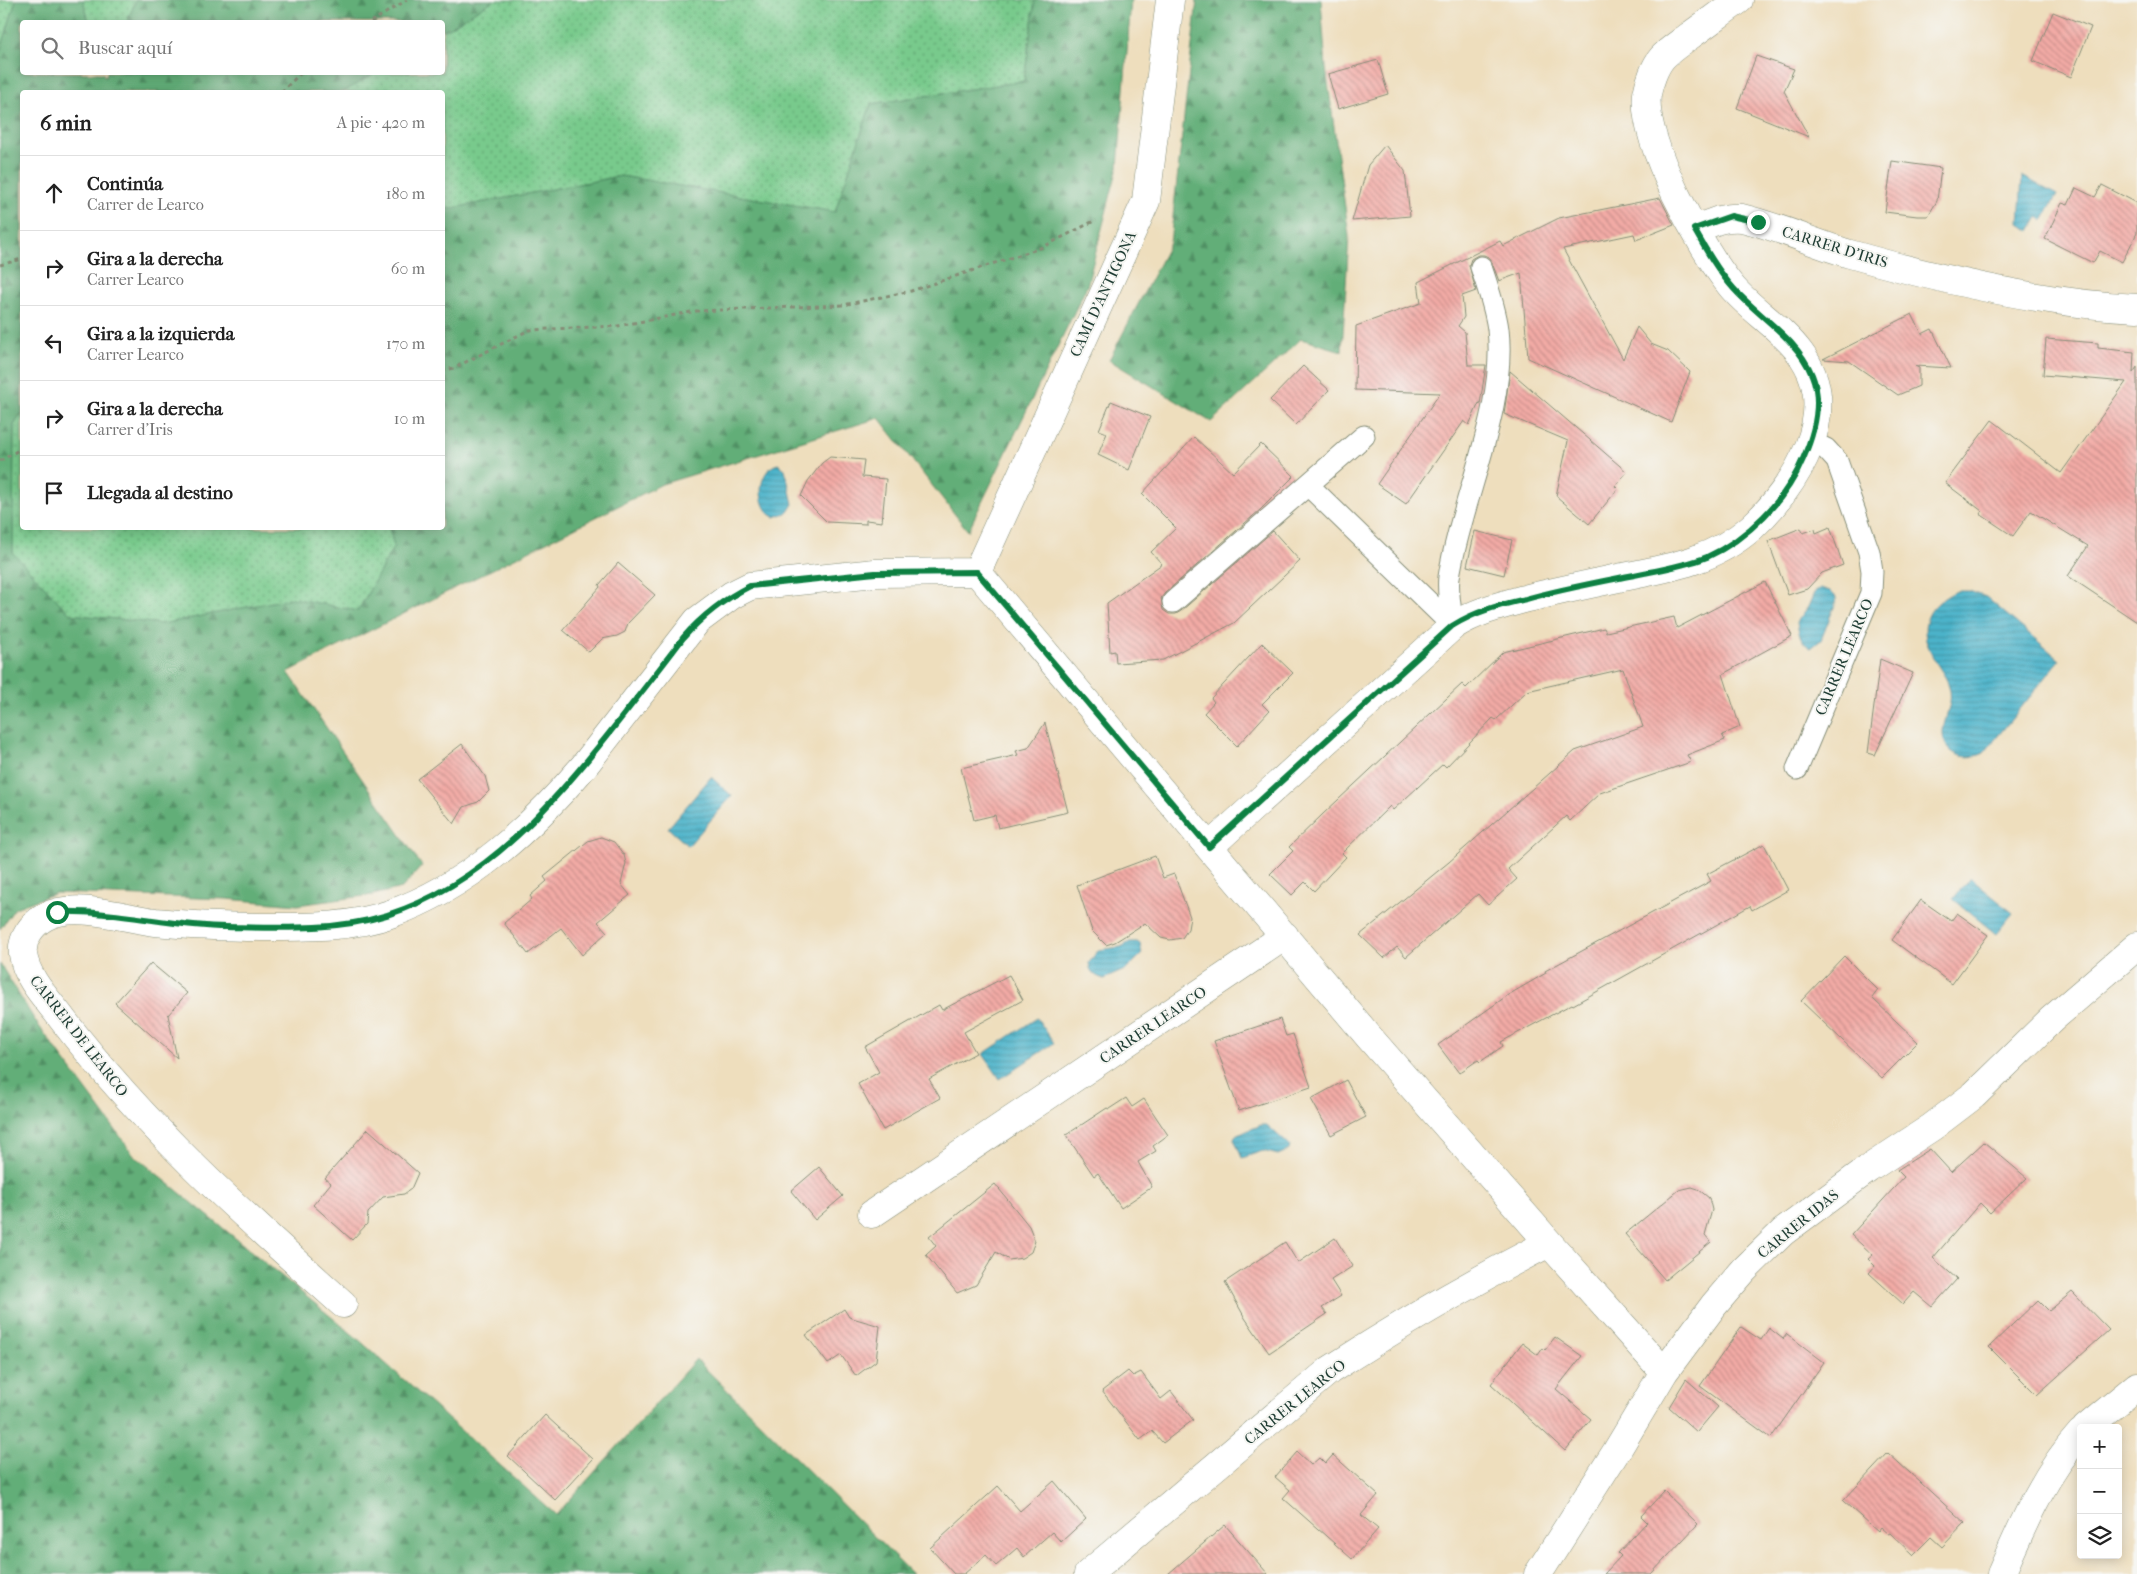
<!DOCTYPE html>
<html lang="es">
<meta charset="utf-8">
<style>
:root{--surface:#fff;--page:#f2f2f2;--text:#222;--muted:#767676;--line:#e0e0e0}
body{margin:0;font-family:"IM FELL French Canon",serif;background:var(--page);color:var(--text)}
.controls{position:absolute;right:15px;bottom:15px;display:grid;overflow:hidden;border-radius:5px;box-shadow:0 2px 12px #0003}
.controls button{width:45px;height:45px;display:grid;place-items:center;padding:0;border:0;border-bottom:1px solid var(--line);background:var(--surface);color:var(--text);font:25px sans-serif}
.stop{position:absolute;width:15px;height:15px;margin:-11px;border:4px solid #0b8043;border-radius:50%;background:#fff}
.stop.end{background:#0b8043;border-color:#fff;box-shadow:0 1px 5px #0008}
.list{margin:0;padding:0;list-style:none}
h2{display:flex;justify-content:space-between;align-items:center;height:65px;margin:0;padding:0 20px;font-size:21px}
h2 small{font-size:16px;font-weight:400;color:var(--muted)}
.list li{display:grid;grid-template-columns:32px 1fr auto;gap:15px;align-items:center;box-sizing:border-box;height:75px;padding:0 20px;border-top:1px solid var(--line)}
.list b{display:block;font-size:19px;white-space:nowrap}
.list p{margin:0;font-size:16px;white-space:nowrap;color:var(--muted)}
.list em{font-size:16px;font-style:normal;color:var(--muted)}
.icon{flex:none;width:28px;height:28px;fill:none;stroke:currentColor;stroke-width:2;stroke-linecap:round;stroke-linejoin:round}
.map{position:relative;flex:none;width:2137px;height:1574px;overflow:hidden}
.search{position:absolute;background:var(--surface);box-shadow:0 2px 12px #0003;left:20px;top:20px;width:425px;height:55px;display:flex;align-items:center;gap:12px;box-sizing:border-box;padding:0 18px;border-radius:5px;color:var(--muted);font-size:19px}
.panel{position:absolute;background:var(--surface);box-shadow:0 2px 12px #0003;left:20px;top:90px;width:425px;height:440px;border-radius:5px}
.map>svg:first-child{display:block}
.grass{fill:url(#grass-dots);stroke:#4c8460}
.forest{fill:url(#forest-firs);stroke:#407656}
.water{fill:url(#water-rules);stroke:#36787f}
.building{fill:url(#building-back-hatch)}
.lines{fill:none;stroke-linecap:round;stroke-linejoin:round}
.lane-casing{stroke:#868e78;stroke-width:23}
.street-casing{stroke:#868e78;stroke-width:29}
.path{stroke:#868e78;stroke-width:3;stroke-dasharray:4 4;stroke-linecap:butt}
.lane{stroke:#fff;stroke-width:21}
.street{stroke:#fff;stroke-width:28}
.route{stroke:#0b8043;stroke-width:6}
.labels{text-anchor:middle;stroke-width:4;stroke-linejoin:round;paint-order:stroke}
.street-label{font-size:15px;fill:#1f3d34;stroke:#f6f6f2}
</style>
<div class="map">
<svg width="2137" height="1574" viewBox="0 0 2137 1574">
<defs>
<pattern id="grass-dots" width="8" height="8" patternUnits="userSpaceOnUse" patternTransform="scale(1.25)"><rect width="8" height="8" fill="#78ca8c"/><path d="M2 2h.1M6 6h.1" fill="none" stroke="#62a573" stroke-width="1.8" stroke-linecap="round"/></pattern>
<pattern id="forest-firs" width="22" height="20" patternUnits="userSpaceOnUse" patternTransform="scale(1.25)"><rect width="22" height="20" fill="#62ae78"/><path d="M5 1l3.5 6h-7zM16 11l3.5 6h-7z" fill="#508f63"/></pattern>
<pattern id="water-rules" width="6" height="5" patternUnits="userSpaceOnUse" patternTransform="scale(1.25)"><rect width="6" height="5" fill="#4cb3ca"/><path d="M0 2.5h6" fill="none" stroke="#3f93a5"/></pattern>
<pattern id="building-back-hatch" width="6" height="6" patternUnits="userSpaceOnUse" patternTransform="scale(1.25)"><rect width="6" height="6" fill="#f3aba6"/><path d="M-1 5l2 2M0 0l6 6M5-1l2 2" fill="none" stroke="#c48c88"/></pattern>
</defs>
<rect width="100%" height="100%" fill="#f6f6f2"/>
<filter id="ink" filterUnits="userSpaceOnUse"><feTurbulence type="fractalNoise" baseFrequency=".02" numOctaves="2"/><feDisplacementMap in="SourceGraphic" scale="10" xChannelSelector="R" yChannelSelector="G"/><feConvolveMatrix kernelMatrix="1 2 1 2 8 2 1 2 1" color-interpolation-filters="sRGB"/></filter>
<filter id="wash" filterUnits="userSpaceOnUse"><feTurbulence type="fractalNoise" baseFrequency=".0096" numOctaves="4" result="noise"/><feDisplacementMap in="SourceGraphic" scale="20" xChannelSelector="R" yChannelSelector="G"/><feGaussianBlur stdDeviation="1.12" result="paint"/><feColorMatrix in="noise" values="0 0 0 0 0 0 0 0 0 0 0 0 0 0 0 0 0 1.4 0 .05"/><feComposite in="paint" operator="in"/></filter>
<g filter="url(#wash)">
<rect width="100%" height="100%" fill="#eedebd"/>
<path class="grass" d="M0,0H16L0,53Z
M83,0H136L127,22H89Z
M494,0H1035L1024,81L871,104L835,212L621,176L448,209L443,216L442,92H343L375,73L442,72L443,31Z
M22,413V528H389L394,546L358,611L292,598L162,624L70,614L13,554L14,425Z"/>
<path class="forest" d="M16,0H83L89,22H22V72L103,73L105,78L107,72L375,73L343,92H22V413L14,425L13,553L70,614L162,624L292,598L358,611L394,546L389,528H442V216L448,209L621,176L835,212L871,104L1024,81L1035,0H1131L1118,167L1087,286L968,531L879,418L662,484L288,672L422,866L402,888L373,895L297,905L226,899L56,893L15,908L0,929V53Z
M136,0H494L443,31L442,22H127Z
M1197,0H1321L1326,68L1349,236L1342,351L1301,339L1211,422L1109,360L1170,243Z
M0,964L36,1022L134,1155L357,1338L556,1515L696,1359L912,1574H0Z"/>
<path class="water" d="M2022,176L2057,195L2043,220L2038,217L2030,231L2019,223Z
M778,464L785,469L793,504L788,512L775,517C755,509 757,469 778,464Z
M1820,588L1830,591L1836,597V602L1821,640L1811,648C1801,643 1798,632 1797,622L1808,607L1814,593Z
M1957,591H1969L1986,597L2060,660L1984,753C1967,762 1942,755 1943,731C1945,715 1954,703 1949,686C1946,676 1939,668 1934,659C1916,628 1926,605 1957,591Z
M711,777L732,796L688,846L668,828Z
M1970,878L2013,913L1996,934L1953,899Z
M1130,942H1137L1140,944L1142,954L1127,969L1104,979C1095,976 1090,973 1089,963L1098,950L1121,947Z
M1037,1018L1054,1043L1000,1079L983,1054Z
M1261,1125H1267L1290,1146L1289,1150L1278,1155L1263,1151L1242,1158L1234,1139L1235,1136Z"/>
<g id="blocks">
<path class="building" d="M2053,12L2091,27L2071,77L2033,61Z
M1756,56L1794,69L1784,91L1809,137L1737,108Z
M1378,60L1388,94L1338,109L1328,74Z
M1385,145L1405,171L1410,216L1352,221L1368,165Z
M1892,161L1941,168L1937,201L1928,216H1917L1885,212Z
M2102,185L2137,203V233L2122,262L2100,251L2093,263L2045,239L2062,203L2068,205L2076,188L2095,197Z
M1660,198L1674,225L1636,240L1634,234L1563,249L1623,359L1637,327L1651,344L1668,351L1690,372L1671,422L1528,358L1521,273L1499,281L1490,258L1484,255H1478L1471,259L1469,265L1476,291L1462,296L1464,317L1458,326L1465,332L1468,365H1486L1480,404L1479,403L1469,425L1464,421L1406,504L1377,484L1440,393L1355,390L1356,326L1421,303L1418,282L1500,241L1503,246L1559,218Z
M1912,314L1922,334L1932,329L1951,368L1915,366L1919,368V386L1898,395L1849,361L1823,359Z
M2046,339L2098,343V348L2134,352L2133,373L2137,367V622L2068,576L2088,546L2031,511L2013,536L1980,514L1982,511L1945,483L1992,420L2061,473L2126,382L2043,375Z
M1303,366L1329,390L1296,425L1270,400Z
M1510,371L1627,472L1615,486L1618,489L1589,524L1556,496L1568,441L1504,414Z
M1111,401L1150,417L1129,470L1098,455L1107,433L1099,430Z
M1194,437L1233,473L1261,444L1294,476L1260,510L1165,593L1161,598L1163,610L1169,614H1176L1181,611L1273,531L1300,561L1234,623L1163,660L1116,663L1115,651L1110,652L1107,603L1162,564L1151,552L1176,528L1142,494Z
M830,457L864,460L862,477L886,479L882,522L866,520V524L827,522L801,496L808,481L822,463Z
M1830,527L1843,565L1822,573L1807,589L1788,595L1768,541L1801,528L1803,533L1815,529L1816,533Z
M1475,531L1512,540L1504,575L1467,566Z
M618,563L655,595L628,623L625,632L617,636L602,639L589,652L563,630L600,587L599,585Z
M1765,582L1792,636L1723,674L1740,727L1722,735L1725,740L1687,755L1691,762L1600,793L1570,821L1566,816L1508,869L1517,879L1488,905L1478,894L1406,957L1397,947L1384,958L1360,935L1449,862L1575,751L1643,727L1623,669L1527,691L1496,720L1493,718L1446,767L1443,764L1393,810L1390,806L1342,853L1346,857L1314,891L1305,882L1292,895L1270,874L1293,851L1289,847L1323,814L1462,684L1466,688L1503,652L1604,628L1606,632L1674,617L1677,628Z
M1262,643L1293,673L1262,704L1269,711L1237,746L1204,713L1214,702L1211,698Z
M1880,659L1913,673L1875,755L1868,753Z
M1045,723L1068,812L998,828L995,815L974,820L961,768L1018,755L1016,751L1028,748Z
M462,744L485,776L489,791L478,802L464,807L454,824L417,779Z
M601,837L614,842L624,855L626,863L621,884L630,895L598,922L607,932L582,955L561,928L528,954L504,923L532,899L530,896L547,881L544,877L588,841Z
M1764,844L1788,890L1752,910L1750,906L1573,1005L1572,1004L1501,1042L1503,1046L1480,1062L1478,1060L1459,1073L1438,1045L1508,995L1546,973L1545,971L1711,881L1707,874Z
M1155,856L1163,878L1174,874L1190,917L1188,929L1182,938L1170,940L1161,938L1145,923L1115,942L1106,945L1092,931L1077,885Z
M1921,900L1951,921L1957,913L1988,935L1952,984L1892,940Z
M1844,956L1878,990L1872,998L1918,1042L1882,1078L1801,1001Z
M151,963L187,993L168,1015L177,1058L115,1003Z
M1009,975L1023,1000L964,1032L976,1053L929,1079L940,1098L883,1130L858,1084L879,1072L865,1047L939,1005L942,1010Z
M1280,1019L1286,1036L1293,1034L1311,1087L1239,1111L1214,1041Z
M1346,1080L1366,1117L1331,1135L1311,1099Z
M1126,1098L1132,1107L1144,1099L1168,1135L1153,1146L1156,1151L1138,1162L1152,1187L1121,1208L1098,1173L1094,1176L1066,1135L1107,1108L1109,1109Z
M368,1129L418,1173L411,1189L404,1194L383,1197L368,1213L367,1224L352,1240L313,1205L331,1183L325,1178Z
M1984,1142L2027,1178L1990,1213L1980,1203L1933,1258L1957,1279L1932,1307L1914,1292L1903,1304L1869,1273L1875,1266L1868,1259L1873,1255L1851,1235L1904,1177L1897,1170L1930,1149L1951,1172Z
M819,1167L843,1196L815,1220L791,1191Z
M995,1184L1029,1226L1035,1241L1031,1252L1022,1258L1009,1260L996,1252L976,1285L957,1293L926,1255L936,1246L929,1237Z
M1692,1187L1698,1189L1709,1198L1712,1210L1705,1235L1711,1242L1665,1280L1625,1234L1679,1190Z
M1335,1238L1353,1266L1331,1280L1341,1296L1322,1308L1327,1314L1269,1353L1245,1318L1225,1282L1285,1242L1298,1263Z
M2072,1292L2109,1330L2037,1395L1989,1347L2038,1300L2049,1311Z
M844,1309L849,1317L880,1326L876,1361L856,1376L841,1355L828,1364L806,1335Z
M1741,1327L1761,1340L1769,1328L1783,1339L1787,1334L1824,1362L1771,1438L1700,1386Z
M1555,1337L1582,1356L1556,1389L1591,1419L1565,1451L1491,1384L1522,1343L1538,1355L1543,1348L1545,1350Z
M1128,1371L1133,1376L1141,1372L1161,1399L1171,1391L1193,1420L1163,1443L1152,1431L1140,1440L1102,1391Z
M1686,1379L1718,1407L1697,1432L1669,1407Z
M545,1415L593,1459L555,1500L508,1456Z
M1297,1452L1311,1465L1319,1458L1325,1464L1333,1455L1378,1495L1361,1515L1378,1529L1352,1559L1283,1498L1290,1490L1275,1477Z
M1888,1453L1965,1523L1942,1547L1931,1537L1913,1555L1890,1533L1888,1534L1881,1528L1878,1532L1843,1501Z
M1054,1481L1086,1519L1061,1542L1052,1532L1024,1557L1017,1548L996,1566L986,1555L964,1574H954L930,1548L998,1486L1020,1511Z
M1664,1491L1698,1524L1651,1574H1604L1621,1556L1618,1553L1647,1522L1641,1516Z
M1225,1525L1268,1574H1168Z"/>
</g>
</g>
<g filter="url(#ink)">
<use href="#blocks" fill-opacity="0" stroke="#868e78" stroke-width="1"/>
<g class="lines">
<g class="lane-casing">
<path id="lane" d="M1308,485L1453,626
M1173,602L1364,436
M1453,626C1451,611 1447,592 1449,577C1461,499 1507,408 1498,329C1495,307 1488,288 1481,267
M1797,769L1871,593L1872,571L1869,552L1837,461L1826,449L1811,442"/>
</g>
<g class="street-casing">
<path id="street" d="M1695,229C1711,223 1724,216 1742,218C1779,227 1814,243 1850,254C1938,279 2045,304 2137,308
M977,572L1369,1037L1549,1243L1664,1372
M977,572L1146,201L1170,0
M1209,847L1453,626C1475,612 1498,606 1524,599C1557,591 1590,584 1623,577C1670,568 1715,560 1752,527C1796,486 1844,411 1800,353C1781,327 1751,310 1731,286C1701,249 1641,141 1647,94C1649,83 1655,66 1662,58C1669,50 1680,43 1688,37C1705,25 1722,12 1739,0
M872,1214L1285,936
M343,1304C242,1214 146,1128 63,1020C49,1001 26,979 23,954C21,939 32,924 45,917C74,901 123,918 155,922C194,926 234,927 273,927C312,927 353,927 390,914C469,886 531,828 584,766L697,621L732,595L750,586L875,573L977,572
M2086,1428L2137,1386
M1088,1574L1330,1370C1401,1324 1474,1281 1549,1243
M1538,1574L1616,1452L1664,1372L1714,1305L1744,1270L1783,1232L1868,1169L1932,1127L1974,1095L2052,1019L2137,946
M2001,1574C2023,1524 2044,1474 2081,1433"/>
</g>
<path class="path" d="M371,22L407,0
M281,92L302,72
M0,265L22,259
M442,371L454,368L529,330L618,326L696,311L843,305L911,291L1043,247L1096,220
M0,461L22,448"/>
<use href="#lane" class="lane"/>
<use href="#street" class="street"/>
</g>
</g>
<g class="lines" filter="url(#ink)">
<path class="route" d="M57,912C114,910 169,926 226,927C279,928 336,931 387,915C486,884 557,800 618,722C640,694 662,666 683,638C702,616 724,599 750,586L875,573L977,572L1209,847L1452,626C1476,611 1500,605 1526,599C1565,588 1605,581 1644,573C1665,569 1687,565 1707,557C1747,539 1786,500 1803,459C1814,434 1823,402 1812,375C1797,338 1760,318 1734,289C1718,271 1706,250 1694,229L1731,216L1758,222"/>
</g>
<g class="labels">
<g class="street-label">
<text transform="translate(1835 247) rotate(17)" y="5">CARRER D'IRIS</text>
<text transform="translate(1103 294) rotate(-65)" y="5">CAMÍ D'ANTIGONA</text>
<text transform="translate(1844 657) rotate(-67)" y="5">CARRER LEARCO</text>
<text transform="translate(1153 1025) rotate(-34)" y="5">CARRER LEARCO</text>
<text transform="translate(79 1036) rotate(52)" y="5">CARRER DE LEARCO</text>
<text transform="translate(1798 1224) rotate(-39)" y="5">CARRER IDAS</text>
<text transform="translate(1295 1402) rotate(-39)" y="5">CARRER LEARCO</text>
</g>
</g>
</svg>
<div class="controls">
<button>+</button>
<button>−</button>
<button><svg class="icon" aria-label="layers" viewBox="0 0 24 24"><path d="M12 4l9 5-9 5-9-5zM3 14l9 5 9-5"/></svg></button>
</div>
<div class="stop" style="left:57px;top:912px"></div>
<div class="stop end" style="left:1758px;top:222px"></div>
<div class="search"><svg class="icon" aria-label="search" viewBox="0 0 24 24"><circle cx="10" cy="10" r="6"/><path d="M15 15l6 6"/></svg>Buscar aquí</div>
<section class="panel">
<h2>6 min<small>A pie · 420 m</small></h2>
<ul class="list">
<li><svg class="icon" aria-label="ahead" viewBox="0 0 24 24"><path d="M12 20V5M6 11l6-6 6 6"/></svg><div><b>Continúa</b><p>Carrer de Learco</p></div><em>180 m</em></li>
<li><svg class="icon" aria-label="right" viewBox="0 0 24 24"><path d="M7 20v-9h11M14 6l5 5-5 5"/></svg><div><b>Gira a la derecha</b><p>Carrer Learco</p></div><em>60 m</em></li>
<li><svg class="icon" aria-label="left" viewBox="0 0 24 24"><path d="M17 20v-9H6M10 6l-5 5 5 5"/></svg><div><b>Gira a la izquierda</b><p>Carrer Learco</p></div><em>170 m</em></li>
<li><svg class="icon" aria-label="right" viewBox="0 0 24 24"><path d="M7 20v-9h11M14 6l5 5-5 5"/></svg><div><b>Gira a la derecha</b><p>Carrer d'Iris</p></div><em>10 m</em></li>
<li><svg class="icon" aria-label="arrive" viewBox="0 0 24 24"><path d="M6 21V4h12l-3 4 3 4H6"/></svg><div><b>Llegada al destino</b></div></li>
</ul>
</section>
</div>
